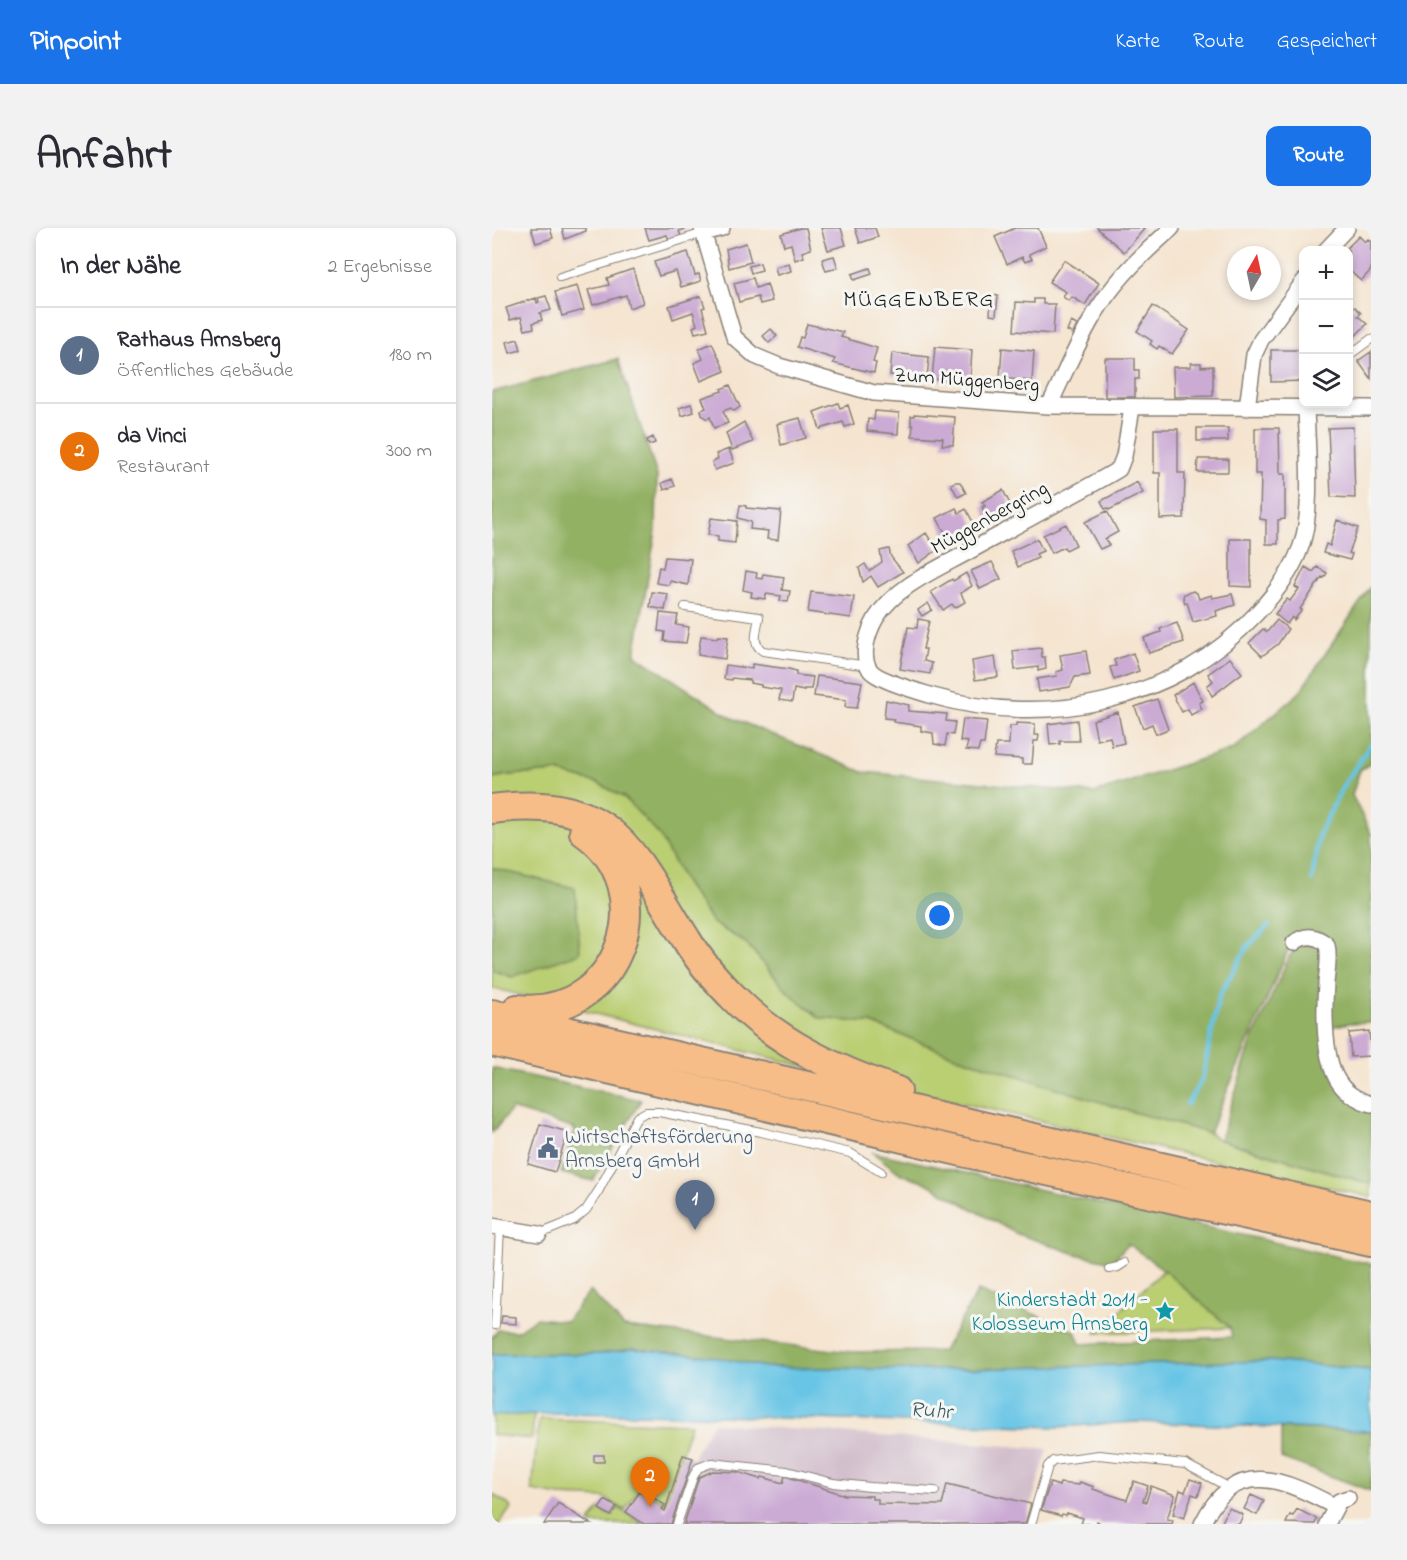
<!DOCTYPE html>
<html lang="de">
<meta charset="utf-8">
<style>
:root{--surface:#fff;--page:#f2f2f3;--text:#2b2b33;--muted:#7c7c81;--line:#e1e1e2;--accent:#1a73e8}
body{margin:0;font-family:"Indie Flower",sans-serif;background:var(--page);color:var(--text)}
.controls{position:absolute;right:18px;top:18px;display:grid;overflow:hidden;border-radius:12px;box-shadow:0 3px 9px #0003}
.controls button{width:54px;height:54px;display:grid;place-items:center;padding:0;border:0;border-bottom:2px solid var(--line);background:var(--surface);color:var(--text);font:30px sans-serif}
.compass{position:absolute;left:735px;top:18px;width:54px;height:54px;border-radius:50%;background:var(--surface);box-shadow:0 3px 9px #0003;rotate:9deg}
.you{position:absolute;left:448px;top:688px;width:21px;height:21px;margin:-15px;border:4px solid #fff;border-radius:50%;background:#1a73e8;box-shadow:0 0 0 9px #1a73e833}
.badge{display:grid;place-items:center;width:39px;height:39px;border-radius:50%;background:var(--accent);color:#fff;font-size:20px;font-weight:700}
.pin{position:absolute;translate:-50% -50px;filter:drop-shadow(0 2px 3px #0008)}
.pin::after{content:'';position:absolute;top:32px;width:21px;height:18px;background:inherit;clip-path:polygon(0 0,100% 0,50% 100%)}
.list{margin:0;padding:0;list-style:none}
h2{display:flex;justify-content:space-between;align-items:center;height:78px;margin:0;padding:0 24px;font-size:26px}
h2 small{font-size:20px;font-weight:400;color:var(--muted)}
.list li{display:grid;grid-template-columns:39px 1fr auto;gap:18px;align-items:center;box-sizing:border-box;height:96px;padding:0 24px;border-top:2px solid var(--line)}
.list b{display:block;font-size:22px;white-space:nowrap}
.list p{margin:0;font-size:20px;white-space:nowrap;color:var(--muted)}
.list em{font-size:20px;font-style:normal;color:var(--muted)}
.icon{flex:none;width:33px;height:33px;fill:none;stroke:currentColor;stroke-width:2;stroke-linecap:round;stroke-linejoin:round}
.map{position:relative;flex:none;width:879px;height:1296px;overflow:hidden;border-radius:12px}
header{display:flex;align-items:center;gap:36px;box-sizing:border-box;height:84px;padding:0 30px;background:var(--accent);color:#fff}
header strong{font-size:28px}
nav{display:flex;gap:33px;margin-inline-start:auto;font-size:21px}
.intro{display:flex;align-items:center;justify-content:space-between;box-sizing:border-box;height:144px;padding:0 36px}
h1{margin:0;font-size:42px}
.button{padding:15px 27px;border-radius:12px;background:var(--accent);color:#fff;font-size:21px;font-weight:700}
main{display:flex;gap:36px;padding:0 36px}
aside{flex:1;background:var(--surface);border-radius:12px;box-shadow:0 3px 9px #0003}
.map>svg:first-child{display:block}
.industrial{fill:#d1bdcb}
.green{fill:#bace72;stroke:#6b7547;stroke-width:1.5}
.forest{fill:#93b164;stroke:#586640;stroke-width:1.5}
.water{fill:#67c5e5;stroke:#427080;stroke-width:1.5}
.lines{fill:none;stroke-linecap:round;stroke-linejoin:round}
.stream{stroke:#67c5e5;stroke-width:4.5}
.building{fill:#cbaad4}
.service-casing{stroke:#888076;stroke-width:10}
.minor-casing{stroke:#888076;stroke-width:18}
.motorway-casing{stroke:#888076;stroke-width:32}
.service{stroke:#fff;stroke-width:8}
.minor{stroke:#fff;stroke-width:15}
.motorway{stroke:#f7bd88;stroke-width:28}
.labels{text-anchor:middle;stroke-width:6;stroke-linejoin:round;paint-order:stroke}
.street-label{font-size:21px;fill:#1c1c1c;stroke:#f6f6f2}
.service-label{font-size:21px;fill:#4e5e75;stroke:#f6f6f2;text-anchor:start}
.culture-label{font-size:21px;fill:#0d838f;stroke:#f6f6f2;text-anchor:end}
.neighbourhood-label{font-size:22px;letter-spacing:1.5px;fill:#1c1c1c;stroke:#f6f6f2}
.water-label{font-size:22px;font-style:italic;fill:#365762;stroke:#f6f6f2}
</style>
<header>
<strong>Pinpoint</strong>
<nav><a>Karte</a><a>Route</a><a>Gespeichert</a></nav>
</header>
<div class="intro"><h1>Anfahrt</h1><a class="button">Route</a></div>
<main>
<aside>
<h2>In der Nähe<small>2 Ergebnisse</small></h2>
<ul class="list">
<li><span class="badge" style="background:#5c6f8a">1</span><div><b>Rathaus Arnsberg</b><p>Öffentliches Gebäude</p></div><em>180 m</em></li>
<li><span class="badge" style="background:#e8710a">2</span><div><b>da Vinci</b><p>Restaurant</p></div><em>300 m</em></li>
</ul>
</aside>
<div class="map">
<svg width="879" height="1296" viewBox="0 0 879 1296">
<rect width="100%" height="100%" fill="#f6f6f2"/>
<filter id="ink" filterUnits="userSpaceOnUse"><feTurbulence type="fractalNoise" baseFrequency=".0167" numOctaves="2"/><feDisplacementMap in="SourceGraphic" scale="12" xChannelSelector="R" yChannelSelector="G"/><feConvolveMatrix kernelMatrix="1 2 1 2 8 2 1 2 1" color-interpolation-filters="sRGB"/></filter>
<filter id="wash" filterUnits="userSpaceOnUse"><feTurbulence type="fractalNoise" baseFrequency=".008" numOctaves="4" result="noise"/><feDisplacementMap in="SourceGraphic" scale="24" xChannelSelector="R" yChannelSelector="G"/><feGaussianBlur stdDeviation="1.35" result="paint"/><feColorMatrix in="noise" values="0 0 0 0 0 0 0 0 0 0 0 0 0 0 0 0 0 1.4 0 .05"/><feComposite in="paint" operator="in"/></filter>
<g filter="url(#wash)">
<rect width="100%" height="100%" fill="#f5e4cf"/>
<path class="industrial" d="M221,1195L556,1221L533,1296H180L203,1225Z"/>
<path class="green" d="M65,544L106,555L133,570L167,606L193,655L221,695L254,715L296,764L328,790L379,795L466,829L634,882L717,905L728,912L879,956V969L327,842L0,760V742L20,749L82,660L0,640V550L15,547Z
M672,1042L739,1100L604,1105Z
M42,1186L40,1211L0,1207V1187Z
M47,1191L199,1196L173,1275L148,1260L133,1282L113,1270L68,1268L40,1263Z
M0,1266L16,1276L19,1280L7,1296H0Z
M125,1279L151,1296H97L107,1281L119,1288Z"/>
<path class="forest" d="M126,131L165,247L164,302L143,427L238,489L371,544L602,565L741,521L807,465L879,358V535L868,542L860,567L879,606V794L857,795L838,799L836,714L799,715L717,905L634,882L466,829L379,795L328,790L296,764L254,715L221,695L193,655L167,607L133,570L106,555L65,544L15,547L0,550V164Z
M0,640L83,660L88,725L20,749L0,742Z
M808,713L831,717L836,836L879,879V956L728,912L759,815L797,729Z
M0,840L149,872L101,953L69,945L83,901L20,881L0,905Z
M380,924L879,1036V1142L778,1133L438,1142L273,1139L217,1128L142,1121L107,1126H0V1109L6,1102L25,1103L44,1090L74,1093L98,1063L132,1099L359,1124L451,1123L486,1063L583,1103L588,1116L740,1109L738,1100L672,1042L636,1016L620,1034L584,1026L523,1005L431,953L409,946Z
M789,1200L879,1203V1263L789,1230Z"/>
<path class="water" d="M142,1121L217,1128L273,1139L438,1142L778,1133L879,1142V1203L644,1194L565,1199L200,1187L68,1185L0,1188V1126H107Z"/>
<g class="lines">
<path class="stream" d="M820,652L827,606L851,558L879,516
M695,876L710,852L727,768L756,718L776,698"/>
</g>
<g id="blocks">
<path class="building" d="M39,0H58L61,10L44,15Z
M70,0H94V3L73,11Z
M153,0H194V1L187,3L189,8L177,12L175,7L157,12Z
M308,0H314L319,21L310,24L312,29L303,32L299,16L292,18L289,6Z
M329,0H349L354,17L336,22Z
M363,0H383L386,9L368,15Z
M523,0H546L554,18L537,26L540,31L533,34L530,29L515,36L503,9Z
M605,0H653L632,24Z
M867,8L873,14L876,11L879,14V42L869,53L856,41V22H853Z
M254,15L259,34L237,40L234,21Z
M196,24L203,47L207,46L209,53L189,59L184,43L167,48L162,34Z
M342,28L346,40L334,43L330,31Z
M572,32L607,55L593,77L580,69L577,73L571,69L574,64L557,54Z
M268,35L270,42L259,45L257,38Z
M297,35L299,43L285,47L283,39Z
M378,40L380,46L362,52L360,46Z
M141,41L151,75L137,80L134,67L101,77L96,62L117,57L115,50Z
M261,50L264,60L275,56L280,73L268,76L266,69L247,74L242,55Z
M85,58L92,82L70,88L63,64Z
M499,67L506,68L504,88L498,87Z
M54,68L59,82L48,85L50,92L41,95L42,100L33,102L29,89L18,92L14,80L44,70L45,75L47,74L46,70Z
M209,68L213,79L210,80L216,102L203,105L201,99L205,97L201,84L181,91L177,78Z
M542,71H551V76H563L561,106L522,103L524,74L542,75Z
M661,78L697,102L680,126L667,118L665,121L658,116L660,113L645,103Z
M856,78L860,81L863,79L869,85L866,88L875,96L856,115Z
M579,94L585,97L581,106L575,103Z
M315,96L351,104L349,109L385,120L381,134L384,135L382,145L341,135L343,131L305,119L308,109L311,110Z
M279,101L285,108L277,115L271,108Z
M26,111L29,122L18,125L15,114Z
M220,115L233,143L209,153L202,135L211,131L207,121Z
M443,119L480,122L478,154L440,151Z
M510,120L542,123L540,153L508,150Z
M779,122H812V153L779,154Z
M879,124V151L866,133Z
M400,125L437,129L435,150L398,147Z
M613,130H643V142H647V151H643V169H613Z
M699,135H709V139L721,138V168L682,169L681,139H699Z
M238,157L248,179L242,183L239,180L231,183L236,195L222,200L218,189L215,191L210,187L209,182L214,180L210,170L230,163L229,161Z
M346,175L348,180L356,177L362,196L353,199L351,194L328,201L322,184Z
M199,176L202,184L190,188L187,180Z
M383,183L407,185L406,206L375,203L376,191L382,192Z
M422,186L463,189L461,217H450L451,210L420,208L421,197H419V188H422Z
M308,190L314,210L289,217L285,196Z
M252,194L261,214L240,222L234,205Z
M861,199L863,270L839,269L836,200Z
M705,200H736V213H705Z
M763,200H787L788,246H793V291L786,292V316H774V292L768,291L769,246H763Z
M662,201H686V245H693L692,290L668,291V245H662Z
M161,209L163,215L157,217L155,212Z
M237,221L242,235L223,242L220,234L226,231L224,226Z
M706,231H736V244H705Z
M180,251L183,258L172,262L170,255Z
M463,254H468L474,265L466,269L459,256Z
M645,254L651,265L617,282L616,280L613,281L609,273Z
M511,262L520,280L499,291L498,288L495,290L490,279L493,278L490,274Z
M248,277L254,278V280L289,283L286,312L275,311L276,303L258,301L259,294L246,290Z
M464,280L467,285L474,281L483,298L476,302L477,303L472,306L471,304L457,312L445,290Z
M615,283L626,304L613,311L617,317L608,321L593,294Z
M219,290L245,293L243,315L226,313V308L216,307Z
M845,292L866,300L857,325L860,326L858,332L831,325L834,316L838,318Z
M574,296L584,317L574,322L572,319L560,325L551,307Z
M434,305L445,322L427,335L416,318Z
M545,311L551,323L544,326L546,330L526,339L519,323Z
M738,311H759V359L738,358Z
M397,321L399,329L411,344L386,359L379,348L371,354L367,340L373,336L377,343L390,334L388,323Z
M173,329L199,331L196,357L178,353L177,357L164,355L167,339L171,340Z
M500,334L509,351L488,361L479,343Z
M813,339L821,344L825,339L835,345L832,350L830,349L808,381L810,382L802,392L800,389L795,396L783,386L795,371L798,373L807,361L803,359Z
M254,343L265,345L264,350L270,351L271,346L292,349L290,362L298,363L296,374L288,373L289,368L274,366L273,371L259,369L260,364L251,362Z
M474,345L480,358L469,365L473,374L463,380L460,376L451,382L439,364L460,351L461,353Z
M701,363L705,365L707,371L720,367L721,370L740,366L743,377L724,383L725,388L701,394L695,374L693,375L691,369L692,366Z
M160,364L176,366L173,382L158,379Z
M319,364L362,369L359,390L316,384Z
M436,375L440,382L430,388L426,382Z
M168,385L186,387L184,397L197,399L194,415L172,413L173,404L166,403Z
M426,391L437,393L431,421H434L432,433L440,435L438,446L408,441L416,399L425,400Z
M785,392L796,401L786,416L770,428L757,415L771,401L775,404Z
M685,395L692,414L657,425L652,410L669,404L668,401Z
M209,408L225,410L226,408L236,409L233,431L206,427Z
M549,420L550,429H553L554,441L546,443V439L523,442L521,423Z
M594,423L598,447L583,449L578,459L547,464L545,451L565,448L564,444L571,442L568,427Z
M641,425L647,443L622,452L618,439L624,438L622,432Z
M503,429L506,449L483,452L480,433Z
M738,430L750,445L720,468L715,458L721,453L716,446Z
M260,436L297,441L304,443V447L321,449L319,461H312V463L302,461L300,474L287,472L289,462L269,459V457L258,455V452L240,450V452L232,451L234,437L260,441Z
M325,448L370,454L365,480L353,479L354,472L322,468Z
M701,454L711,473L707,475L710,481L699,487L696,481L690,484L681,467Z
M665,471L676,501L664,506L660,496L651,500L643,479Z
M394,472L417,477L416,483L455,486L454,493L463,494L461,507L455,506L453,518L442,516L441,505L429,503V498L401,494L402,491L392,490Z
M626,484L632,515L620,518L618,509L605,512L601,492Z
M471,491L495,493L492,516H488L486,523L474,522L476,514L468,513Z
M585,492L587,513H568V516L558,517L556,496Z
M524,495L543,496L542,507H547L546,513H542L540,536H530V531L502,529L504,516H517L518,498H524Z
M877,803L879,828L859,829L857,805Z
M48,896L76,904L63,944L36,936Z
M10,1088L24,1089V1096L9,1095Z
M102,1227H112V1234H102Z
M191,1227L201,1230L179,1296H152L134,1284L149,1262L173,1277L170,1281L173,1283Z
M221,1243L246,1244L269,1251L270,1249L291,1255L293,1248L353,1267L380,1268V1271H386V1276L450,1277L455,1256L539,1276L533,1296H192L207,1249Z
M698,1251L710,1255L706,1268L700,1266L692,1290L681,1286L688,1262L693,1264Z
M642,1253L656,1258L651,1273L654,1274L659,1258L683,1267L675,1291L681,1292L680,1296H606L607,1294L605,1293L604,1296H589L591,1290L575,1285L574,1287L570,1286L569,1288L549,1282L558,1255L567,1258L568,1255L587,1257L588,1254L602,1259L601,1261L635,1272Z
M759,1267L772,1273L765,1287L752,1281Z
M113,1272L125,1279L119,1288L107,1281Z
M66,1275L99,1296H52Z
M737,1280L751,1287L747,1296H734L730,1294Z
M805,1281L825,1291L823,1296L794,1295L798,1287L801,1288Z"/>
</g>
</g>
<g filter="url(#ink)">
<use href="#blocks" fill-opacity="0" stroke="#888076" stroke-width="1.5"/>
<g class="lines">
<g class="service-casing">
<path id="service" d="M68,49L212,5
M856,128L879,111
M193,379L267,389C265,402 259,416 271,423L376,438
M47,1006L82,992L94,982L107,962L145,889L154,884H167L269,904L358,925L389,944
M617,1041L626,1039L632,1035
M3,1097L8,1000
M185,1296L201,1249L206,1240L219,1235L295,1243L341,1255L378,1259L443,1263
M539,1296L556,1238L561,1233L607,1227L693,1236L738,1260"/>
</g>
<g class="minor-casing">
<path id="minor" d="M210,0L242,109L263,128L287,138L382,165L557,178L879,180
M212,5L230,0
M834,22L855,0
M557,178C573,145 587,110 607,79C627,48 653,24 680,0
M640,180L632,228L627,241C609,252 590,262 571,272C539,290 507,307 476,324C445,341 403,359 384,390C376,404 368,427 378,442C385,452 428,464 441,468C554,501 683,474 764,386C781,368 799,345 808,321C822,286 815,219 814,179
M755,180L762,127L769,112L812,53
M802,715C813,706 825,707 835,717C838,729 835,743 834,755C832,783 831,833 848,856C855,866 868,873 879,876
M0,998L47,1006
M710,1296C743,1228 791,1251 844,1279
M835,1296L847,1273L856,1270"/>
</g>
<g class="motorway-casing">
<path id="motorway" d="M0,581C122,566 138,622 194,711C207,733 225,753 243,771C287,816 346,843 405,863
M25,781C129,792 173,661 92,604
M0,786L879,987
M0,814L505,932L879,1014"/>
</g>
<use href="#service" class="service"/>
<use href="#minor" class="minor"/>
<use href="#motorway" class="motorway"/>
</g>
</g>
<defs>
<g id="civic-bare" transform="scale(1.62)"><path d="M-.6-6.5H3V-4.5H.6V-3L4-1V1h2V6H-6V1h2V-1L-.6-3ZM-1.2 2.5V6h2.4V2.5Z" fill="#5c6f8a" stroke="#f6f6f2" stroke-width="2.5" paint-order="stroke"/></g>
<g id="sight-bare" transform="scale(1.62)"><path d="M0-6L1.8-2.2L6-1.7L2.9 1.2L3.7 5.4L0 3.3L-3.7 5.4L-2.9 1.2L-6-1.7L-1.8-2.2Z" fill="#0f9aa8" stroke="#f6f6f2" stroke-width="2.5" paint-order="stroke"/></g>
</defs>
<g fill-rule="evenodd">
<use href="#civic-bare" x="56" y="920"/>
<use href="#sight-bare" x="673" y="1083"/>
</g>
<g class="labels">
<g class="street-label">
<text transform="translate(475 151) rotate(4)" y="7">Zum Müggenberg</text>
<text transform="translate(497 289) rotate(-29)" y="7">Müggenbergring</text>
</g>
<g class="service-label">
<text x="73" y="915">Wirtschaftsförderung<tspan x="73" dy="24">Arnsberg GmbH</tspan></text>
</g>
<g class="culture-label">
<text x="656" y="1078">Kinderstadt 2011 -<tspan x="656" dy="24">Kolosseum Arnsberg</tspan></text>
</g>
<g class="neighbourhood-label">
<text x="427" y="78">MÜGGENBERG</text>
</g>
<g class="water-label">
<text transform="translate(439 1181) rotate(4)" y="8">Ruhr</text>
</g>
</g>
</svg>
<div class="controls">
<button>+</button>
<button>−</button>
<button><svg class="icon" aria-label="layers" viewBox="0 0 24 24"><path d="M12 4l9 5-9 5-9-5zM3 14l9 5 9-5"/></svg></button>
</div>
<svg class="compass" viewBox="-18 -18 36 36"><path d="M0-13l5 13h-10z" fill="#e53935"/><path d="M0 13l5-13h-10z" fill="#7c7c81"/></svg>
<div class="you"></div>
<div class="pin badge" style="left:203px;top:1002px;background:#5c6f8a">1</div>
<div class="pin badge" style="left:158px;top:1279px;background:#e8710a">2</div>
</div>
</main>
